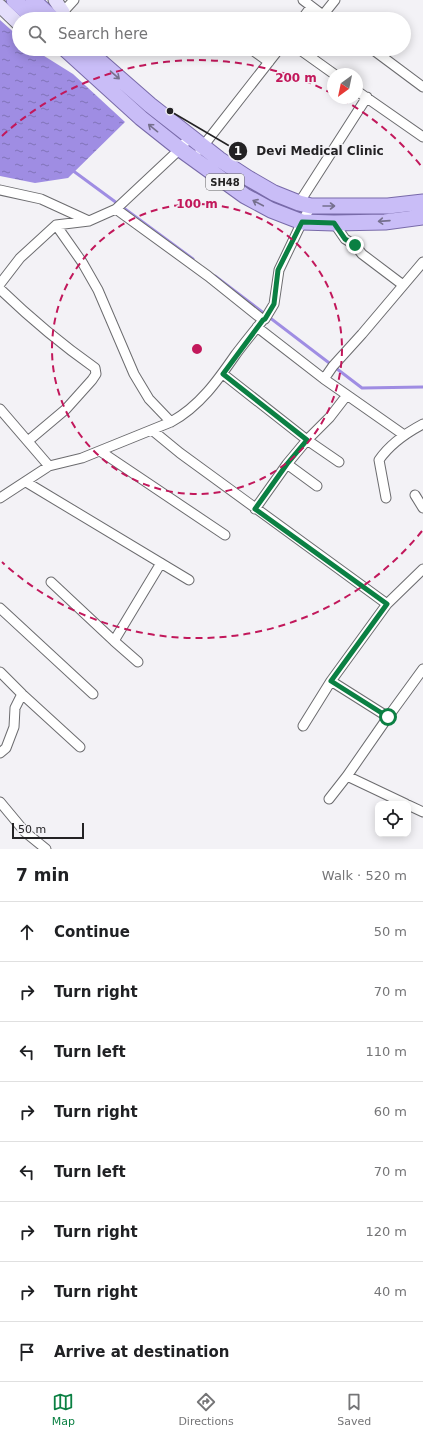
<!DOCTYPE html>
<meta charset="utf-8">
<style>
:root{--surface:#fff;--page:#f6f6f6;--text:#202124;--muted:#757577;--line:#e0e0e0;--accent:#0b8043}
body{margin:0;font-family:"DejaVu Sans",sans-serif;background:var(--page);color:var(--text)}
.controls{position:absolute;right:12px;bottom:12px;display:grid;overflow:hidden;border-radius:8px;box-shadow:0 2px 10px #0003}
.controls button{width:36px;height:36px;display:grid;place-items:center;padding:0;border:0;border-bottom:1px solid var(--line);background:var(--surface);color:var(--text);font:20px sans-serif}
.compass{position:absolute;left:327px;top:68px;width:36px;height:36px;border-radius:50%;background:var(--surface);box-shadow:0 2px 10px #0003;rotate:213deg}
.scale{position:absolute;left:12px;bottom:10px;width:72px;box-sizing:border-box;padding-left:4px;border:2px solid #232224;border-top:0;font-size:11px;line-height:14px;white-space:nowrap;color:#232224;-webkit-text-stroke:3px #f3f2f6;paint-order:stroke}
.stop{position:absolute;width:12px;height:12px;margin:-9px;border:3px solid #0b8043;border-radius:50%;background:#fff}
.stop.end{background:#0b8043;border-color:#fff;box-shadow:0 1px 4px #0008}
.list{margin:0;padding:0;list-style:none}
h2{display:flex;justify-content:space-between;align-items:center;height:52px;margin:0;padding:0 16px;font-size:17px}
h2 small{font-size:13px;font-weight:400;color:var(--muted)}
.list li{display:grid;grid-template-columns:26px 1fr auto;gap:12px;align-items:center;box-sizing:border-box;height:60px;padding:0 16px;border-top:1px solid var(--line)}
.list b{display:block;font-size:15px;white-space:nowrap}
.list em{font-size:13px;font-style:normal;color:var(--muted)}
.icon{flex:none;width:22px;height:22px;fill:none;stroke:currentColor;stroke-width:2;stroke-linecap:round;stroke-linejoin:round}
.map{position:relative;flex:none;width:423px;height:849px;overflow:hidden}
.search{position:absolute;background:var(--surface);box-shadow:0 2px 10px #0003;left:12px;right:12px;top:12px;height:44px;display:flex;align-items:center;gap:10px;box-sizing:border-box;padding:0 14px;border-radius:22px;color:var(--muted);font-size:15px}
.sheet{height:532px;background:var(--surface)}
nav{display:flex;justify-content:space-around;align-items:center;box-sizing:border-box;height:56px;border-top:1px solid var(--line);background:var(--surface);font-size:11px;color:var(--muted)}
nav a{display:grid;justify-items:center;gap:2px}
nav .on{color:var(--accent)}
.map>svg:first-child{display:block}
.water{fill:url(#water-ripples)}
.lines{fill:none;stroke-linecap:round;stroke-linejoin:round}
.stream{stroke:#9f8de3;stroke-width:3}
.street-casing{stroke:#6c6c6f;stroke-width:11}
.secondary-casing{stroke:#6c6c6f;stroke-width:15}
.primary-casing{stroke:#786aa9;stroke-width:17}
.street{stroke:#fff;stroke-width:9}
.secondary{stroke:#e4defb;stroke-width:13}
.primary{stroke:#c9bdf7;stroke-width:15}
.oneway{stroke:#76708e}
.route{stroke:#0b8043;stroke-width:5}
.ring{fill:none;stroke:#c2185b;stroke-width:2;stroke-dasharray:7 5}
.labels{text-anchor:middle;stroke-width:3;stroke-linejoin:round;paint-order:stroke}
.shield{fill:#f3f2f6;stroke:#616063;stroke-width:1}
.shield-label{font-size:10px;font-weight:bold;fill:#232224}
.centre{fill:#c2185b;stroke:#f3f2f6;stroke-width:2}
.ring-label{font-size:12px;text-anchor:middle;font-weight:bold;fill:#c2185b;stroke:#f3f2f6;stroke-width:3;stroke-linejoin:round;paint-order:stroke}
.leader{fill:none;stroke:#232224;stroke-width:1.5}
.callout-dot{fill:#232224;stroke:#f3f2f6;stroke-width:1.5}
.mark-label{font-size:12px;text-anchor:middle;font-weight:bold;fill:#fff}
.callout-label{font-size:12px;text-anchor:middle;font-weight:bold;fill:#232224;stroke:#f3f2f6;stroke-width:3;stroke-linejoin:round;paint-order:stroke}
</style>
<div class="map">
<svg width="423" height="849" viewBox="0 0 423 849">
<defs>
<pattern id="water-ripples" width="26" height="14" patternUnits="userSpaceOnUse"><rect width="26" height="14" fill="#9f8de3"/><path d="M2 4q2-2 4 0t4 0M15 11q2-2 4 0t4 0" fill="none" stroke="#8173b8"/></pattern>
</defs>
<rect width="100%" height="100%" fill="#f3f2f6"/>
<path class="water" d="M0,20L19,37V49H33L73,74L125,122L68,178L35,183L0,176Z"/>
<g class="lines">
<path class="stream" d="M72,170L193,259
M215,276L362,388L423,387"/>
<g class="street-casing">
<path id="street" d="M303,0L328,19
M63,12L74,0
M323,15L335,0
M302,19L311,7
M251,49L269,62
M299,49L334,74
M372,49L423,87
M357,91L423,137
M200,150L279,49
M0,190L41,199L89,221
M299,203L367,97
M116,209L208,276L263,320
M334,223L345,239L355,245L362,254L403,285
M56,225L82,262L98,290L134,374L149,399L171,422
M0,284L20,258L56,225L89,221L116,209L180,149L191,135
M0,289C30,318 61,344 95,368L96,374L92,380L66,409L28,441
M257,327L324,379
M223,374L307,440L339,462
M347,395L404,435
M0,409L49,466
M152,430L180,453L387,604
M100,451L225,535
M287,464L317,486
M26,482L189,580
M415,495L423,508
M0,498L49,466L82,458L171,422C200,406 218,380 236,354C245,342 254,331 263,320L265,319L274,304L279,270L302,222L311,206
M386,498L379,460C390,444 406,433 423,424
M255,509L287,464L307,440L330,417L347,395L324,379L333,366L362,334L423,262
M51,582L114,641L161,563
M0,608L93,694
M114,641L138,662
M0,672L22,694L80,747
M388,717L423,669
M303,726L331,681L387,604L423,569
M0,753L6,748L14,727L15,708L22,694
M347,776L406,804
M329,799L347,776L388,717L331,681
M0,802L25,832L46,849
M408,805L423,812"/>
</g>
<g class="secondary-casing">
<path id="secondary" d="M55,0L63,12V19
M0,6L19,24"/>
</g>
<g class="primary-casing">
<path id="primary" d="M14,0L34,19
M33,0L53,19
M65,49L141,118L180,149L245,196L271,210L302,222L334,223L385,222L423,217
M86,49L150,105L219,159L248,178L274,193L299,203L311,206H388L423,202"/>
</g>
<use href="#street" class="street"/>
<use href="#secondary" class="secondary"/>
<use href="#primary" class="primary"/>
</g>
<defs><path id="oneway-shaft" d="M-6 0H5M1.5-3L5.5 0L1.5 3" fill="none" stroke-width="1.6" stroke-linecap="round" stroke-linejoin="round"/></defs>
<g class="oneway">
<use href="#oneway-shaft" transform="translate(115 75) rotate(41)"/>
<use href="#oneway-shaft" transform="translate(153 128) rotate(-141)"/>
<use href="#oneway-shaft" transform="translate(258 203) rotate(-152)"/>
<use href="#oneway-shaft" transform="translate(329 206)"/>
<use href="#oneway-shaft" transform="translate(384 221) rotate(176)"/>
</g>
<g class="lines">
<path class="route" d="M355,245L345,239L334,223L302,222L278,270L274,304L265,319L263,320L223,374L307,440L287,464L255,509L387,604L331,681L388,717"/>
</g>
<g class="ring">
<circle cx="197" cy="349" r="145"/>
<path d="M422 531A289 289 0 0 1 2 562M2 136A289 289 0 0 1 333 94M342 99A289 289 0 0 1 422 167"/>
</g>
<g class="labels">
<rect class="shield" x="206" y="174" width="38" height="16" rx="3"/>
<g class="shield-label">
<text x="225" y="186">SH48</text>
</g>
</g>
<circle cx="197" cy="349" r="6" class="centre"/>
<g class="ring-label">
<text x="296" y="82">200 m</text>
<text x="197" y="208">100 m</text>
</g>
<path class="leader" d="M170 111L238 151"/>
<g class="callout-dot">
<circle cx="170" cy="111" r="4"/>
<circle cx="238" cy="151" r="10"/>
</g>
<g class="mark-label">
<text x="238" y="155">1</text>
</g>
<g class="callout-label">
<text x="320" y="155">Devi Medical Clinic</text>
</g>
</svg>
<div class="controls">
<button><svg class="icon" aria-label="locate" viewBox="0 0 24 24"><circle cx="12" cy="12" r="6"/><path d="M12 2v4M12 18v4M2 12h4M18 12h4"/></svg></button>
</div>
<svg class="compass" viewBox="-18 -18 36 36"><path d="M0-13l5 13h-10z" fill="#e53935"/><path d="M0 13l5-13h-10z" fill="#757577"/></svg>
<div class="scale">50 m</div>
<div class="stop" style="left:388px;top:717px"></div>
<div class="stop end" style="left:355px;top:245px"></div>
<div class="search"><svg class="icon" aria-label="search" viewBox="0 0 24 24"><circle cx="10" cy="10" r="6"/><path d="M15 15l6 6"/></svg>Search here</div>
</div>
<section class="sheet">
<h2>7 min<small>Walk · 520 m</small></h2>
<ul class="list">
<li><svg class="icon" aria-label="ahead" viewBox="0 0 24 24"><path d="M12 20V5M6 11l6-6 6 6"/></svg><div><b>Continue</b></div><em>50 m</em></li>
<li><svg class="icon" aria-label="right" viewBox="0 0 24 24"><path d="M7 20v-9h11M14 6l5 5-5 5"/></svg><div><b>Turn right</b></div><em>70 m</em></li>
<li><svg class="icon" aria-label="left" viewBox="0 0 24 24"><path d="M17 20v-9H6M10 6l-5 5 5 5"/></svg><div><b>Turn left</b></div><em>110 m</em></li>
<li><svg class="icon" aria-label="right" viewBox="0 0 24 24"><path d="M7 20v-9h11M14 6l5 5-5 5"/></svg><div><b>Turn right</b></div><em>60 m</em></li>
<li><svg class="icon" aria-label="left" viewBox="0 0 24 24"><path d="M17 20v-9H6M10 6l-5 5 5 5"/></svg><div><b>Turn left</b></div><em>70 m</em></li>
<li><svg class="icon" aria-label="right" viewBox="0 0 24 24"><path d="M7 20v-9h11M14 6l5 5-5 5"/></svg><div><b>Turn right</b></div><em>120 m</em></li>
<li><svg class="icon" aria-label="right" viewBox="0 0 24 24"><path d="M7 20v-9h11M14 6l5 5-5 5"/></svg><div><b>Turn right</b></div><em>40 m</em></li>
<li><svg class="icon" aria-label="arrive" viewBox="0 0 24 24"><path d="M6 21V4h12l-3 4 3 4H6"/></svg><div><b>Arrive at destination</b></div></li>
</ul>
</section>
<nav>
<a class="on"><svg class="icon" aria-label="map" viewBox="0 0 24 24"><path d="M3 6l6-2 6 2 6-2v14l-6 2-6-2-6 2zM9 4v14M15 6v14"/></svg>Map</a>
<a><svg class="icon" aria-label="directions" viewBox="0 0 24 24"><path d="M12 3l9 9-9 9-9-9zM9 14v-3h6M13 9l2 2-2 2"/></svg>Directions</a>
<a><svg class="icon" aria-label="saved" viewBox="0 0 24 24"><path d="M7 4h10v16l-5-4-5 4z"/></svg>Saved</a>
</nav>
